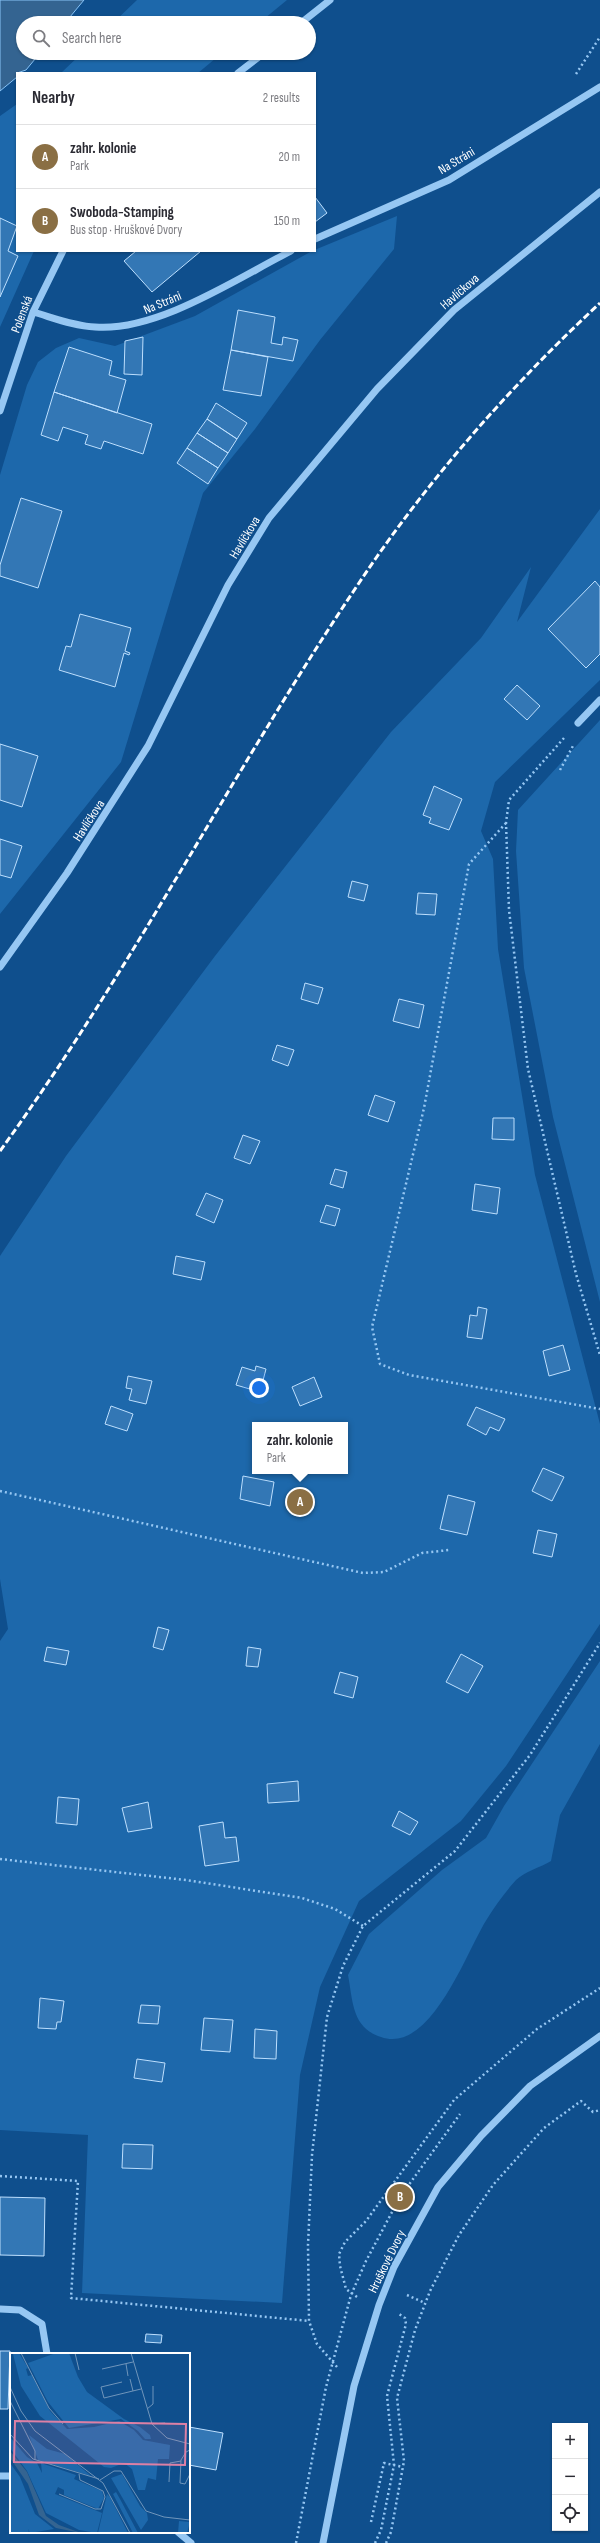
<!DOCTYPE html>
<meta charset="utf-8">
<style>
:root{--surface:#fff;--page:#f7f7f7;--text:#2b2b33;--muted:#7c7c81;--line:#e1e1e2;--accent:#8a6f44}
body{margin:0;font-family:"Sofia Sans Condensed",sans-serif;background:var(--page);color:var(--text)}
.controls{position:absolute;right:12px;bottom:12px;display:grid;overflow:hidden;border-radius:0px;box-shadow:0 1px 3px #0004}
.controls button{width:36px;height:36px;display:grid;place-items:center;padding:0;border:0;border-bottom:1px solid var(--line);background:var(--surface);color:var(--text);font:20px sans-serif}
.you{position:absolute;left:259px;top:1388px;width:14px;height:14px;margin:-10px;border:3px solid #fff;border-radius:50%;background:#1a73e8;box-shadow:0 0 0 6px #1a73e833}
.badge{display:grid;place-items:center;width:26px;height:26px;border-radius:50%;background:var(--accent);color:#fff;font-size:13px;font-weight:700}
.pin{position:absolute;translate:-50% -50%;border:2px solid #fff;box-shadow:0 1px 4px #0006}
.popup{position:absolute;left:252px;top:1422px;width:96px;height:52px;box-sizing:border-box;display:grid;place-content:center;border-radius:0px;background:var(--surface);filter:drop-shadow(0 1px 3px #0005);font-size:13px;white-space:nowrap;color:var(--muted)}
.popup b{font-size:15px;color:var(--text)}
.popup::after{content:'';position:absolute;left:50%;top:100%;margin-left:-8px;border:8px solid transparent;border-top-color:var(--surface)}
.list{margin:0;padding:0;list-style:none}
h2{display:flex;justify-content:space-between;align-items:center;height:52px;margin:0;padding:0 16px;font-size:17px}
h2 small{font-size:13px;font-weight:400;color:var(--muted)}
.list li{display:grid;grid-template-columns:26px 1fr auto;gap:12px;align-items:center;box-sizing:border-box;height:64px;padding:0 16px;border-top:1px solid var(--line)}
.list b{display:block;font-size:15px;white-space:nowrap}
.list p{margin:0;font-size:13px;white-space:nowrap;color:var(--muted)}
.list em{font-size:13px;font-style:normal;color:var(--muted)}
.icon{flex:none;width:22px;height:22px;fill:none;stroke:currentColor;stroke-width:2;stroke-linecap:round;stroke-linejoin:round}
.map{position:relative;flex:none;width:600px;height:2543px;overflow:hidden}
.search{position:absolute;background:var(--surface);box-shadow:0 1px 3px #0004;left:16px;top:16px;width:300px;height:44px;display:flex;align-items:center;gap:10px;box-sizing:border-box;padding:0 14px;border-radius:22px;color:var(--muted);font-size:15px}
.panel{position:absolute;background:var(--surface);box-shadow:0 1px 3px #0004;left:16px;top:72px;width:300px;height:180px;border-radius:0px}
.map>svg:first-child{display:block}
.green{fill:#1d68ab;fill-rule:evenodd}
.water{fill:#346491;stroke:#87c3f7}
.building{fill:#3377b5;stroke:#bddffe}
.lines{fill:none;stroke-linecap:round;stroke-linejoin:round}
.path{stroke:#96c7f3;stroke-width:2.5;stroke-dasharray:2 3;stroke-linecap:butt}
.minor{stroke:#96c7f3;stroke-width:7}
.rail{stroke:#fff;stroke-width:3;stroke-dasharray:7 3;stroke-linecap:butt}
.labels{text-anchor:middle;stroke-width:3;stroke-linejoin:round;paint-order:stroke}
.street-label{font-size:13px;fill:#fff;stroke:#0f4f8d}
.inset-road{fill:none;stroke:#6f95bb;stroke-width:1}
.view{fill:#dd80a5;fill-opacity:0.15;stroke:#dd80a5;stroke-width:2}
.inset-edge{fill:none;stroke:#fff;stroke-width:2}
</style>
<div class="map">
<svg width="600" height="2543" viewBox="0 0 600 2543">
<rect width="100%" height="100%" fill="#0f4f8d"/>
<path class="green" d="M137,0H287L259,23H113Z
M82,53H222L198,73H61Z
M17,104V251H34L0,327V116Z
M397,216L394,249L320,340L255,429L203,493L121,762L0,914V475L27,385L38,362L56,348L79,338L115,346L195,316L312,251Z
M600,509V680L495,782L481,831L493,859L498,949L535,1175L600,1424V1624L506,1766L461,1821L359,1901L320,1987L300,2075L282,2303L82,2293L88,2135L0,2130V1641L8,1629L0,1579V1256L66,1156L215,956L391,732L481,638L531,567L517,622ZM255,1425H345V1471H255Z
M600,720V1302L553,1117L524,968L516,851L518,810Z
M600,1661V1744L560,1815L551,1861C541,1867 524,1872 516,1880C506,1891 495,1906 487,1919C467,1950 431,2055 381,2037C352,2028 353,2002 348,1975L369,1934L442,1870L486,1838L504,1806Z"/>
<path class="water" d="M0,0H84L65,23H23V53H40L26,70L17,73V77L0,91Z"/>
<path class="building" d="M315,197L327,213L315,222Z
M0,218L17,226L8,251L18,256L0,297Z
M136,251H201L152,292L124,261Z
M238,310L275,317L271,343L282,345L283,337L298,340L293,361L231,350Z
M143,337L142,375L124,374L125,341Z
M69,347L112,361L109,375L126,380L117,413L54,392Z
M231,350L268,357L261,396L223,390Z
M54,392L152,424L143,454L104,441L101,449L85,444L88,435L63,427L58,441L41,435Z
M216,403L247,423L237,439L207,419Z
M207,419L237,439L228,453L197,433Z
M197,433L228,453L218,468L187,448Z
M187,448L218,468L208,484L177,463Z
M21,498L62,511L38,588L0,576V565Z
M595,581L600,587V654L586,668L548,629Z
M80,614L131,628L125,651L130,653L129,655L124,653L115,687L59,670L66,646L71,647Z
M517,685L540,706L527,720L504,699Z
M0,744L38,756L22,807L0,800Z
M434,786L462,799L449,830L429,823L431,818L423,815Z
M0,839L22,846L11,878L0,875Z
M352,881L368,885L364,901L348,897Z
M418,893L437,894L435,915L416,914Z
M305,983L323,988L318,1004L301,999Z
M399,999L424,1005L419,1028L393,1021Z
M277,1045L294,1050L288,1066L272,1060Z
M375,1095L395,1102L388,1122L368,1115Z
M493,1118H514V1140L492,1139Z
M243,1135L260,1141L250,1164L234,1158Z
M335,1169L347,1172L343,1188L330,1184Z
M475,1184L500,1188L497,1214L472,1210Z
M206,1193L223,1200L214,1223L196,1215Z
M326,1205L340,1209L335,1226L320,1222Z
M176,1256L205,1262L201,1280L173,1274Z
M478,1307L487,1309L482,1339L467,1337L470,1315L477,1316Z
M563,1345L570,1370L549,1376L543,1351Z
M256,1366L266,1369L260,1392L236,1385L242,1367L255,1371Z
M128,1376L152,1381L146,1404L129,1400L132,1389L126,1388Z
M314,1377L322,1397L300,1406L292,1387Z
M111,1406L133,1414L127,1431L105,1424Z
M476,1407L505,1419L499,1431L490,1427L486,1435L467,1425Z
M543,1468L564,1477L552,1501L532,1491Z
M243,1476L274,1482L270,1506L240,1499Z
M448,1495L475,1502L467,1535L440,1529Z
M538,1530L557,1534L552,1557L533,1553Z
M158,1627L169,1630L163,1650L153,1647Z
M47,1647L69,1651L66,1665L44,1661Z
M248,1647L261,1649L258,1667L246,1666Z
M461,1654L483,1666L468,1693L446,1682Z
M340,1672L358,1677L353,1698L334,1693Z
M298,1781L299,1801L268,1803L267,1784Z
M58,1797L79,1799L77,1825L56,1823Z
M148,1802L152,1828L128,1832L122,1808Z
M399,1811L418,1822L410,1835L392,1826Z
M223,1822L225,1838L236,1837L239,1861L205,1866L199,1826Z
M40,1998L64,2001L61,2022H57L56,2029L38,2028Z
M141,2005L160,2006L158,2024L138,2023Z
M204,2018L233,2020L230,2052L201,2050Z
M255,2029L277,2031L276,2059L254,2058Z
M137,2059L165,2063L162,2082L134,2078Z
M123,2144L153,2145L152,2169L122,2168Z
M0,2197L45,2198L44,2256L0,2255Z
M146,2334L162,2335L161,2343L145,2342Z
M0,2351H10L8,2409H0Z
M189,2427L223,2433L216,2470L189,2465Z"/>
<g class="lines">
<path class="path" d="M576,74L600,37
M564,738L509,800L506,823L509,910L528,1069L576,1274L600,1355
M560,770L574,744
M506,823L469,864L424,1108L372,1327L380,1364L409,1375L600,1409
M0,1491L363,1573L384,1572L422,1553L449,1550
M0,1859L186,1880L302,1898L335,1909L363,1926
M0,2176L78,2181L71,2298L309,2321
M407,2295L425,2303
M357,2297L346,2289L340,2266L339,2254L345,2242L366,2221L454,2100L537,2029L600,1988
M337,2367L317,2344L309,2321L308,2245L312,2155L327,2017L343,1966L363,1926L455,1851L530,1755L600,1643
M371,2522L384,2463L403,2467
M296,2543L326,2387L351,2295L366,2261L400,2197L460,2114
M375,2543L381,2530L394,2465L387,2396L406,2324L405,2318L399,2314
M386,2543L391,2532L404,2461L397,2398L415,2330L430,2291L459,2235L493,2185L544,2128L581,2101L593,2112L600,2110"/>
<path class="minor" d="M301,23L330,0
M238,73L264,53
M315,239L449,180L600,87
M33,312C54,318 74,326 95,327C157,332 236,279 291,251
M0,411L33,312L63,251
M578,723L600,700
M0,967L67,873L148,746L228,585L269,518L377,389L454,310L600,192
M0,2309L20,2310L42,2324L47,2354
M0,2476H11
M178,2532L191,2543
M323,2543L354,2386L379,2305L394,2267L438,2187L481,2136L530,2086L600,2036"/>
<path class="rail" d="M0,1151C138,961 243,751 376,558C441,465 517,380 600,303"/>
</g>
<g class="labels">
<g class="street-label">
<text transform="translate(456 160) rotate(-31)" y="5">Na Stráni</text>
<text transform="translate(459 291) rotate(-41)" y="5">Havlíčkova</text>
<text transform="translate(162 302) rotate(-23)" y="5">Na Stráni</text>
<text transform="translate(21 314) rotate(-69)" y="5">Polenská</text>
<text transform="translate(244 537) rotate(-59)" y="5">Havlíčkova</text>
<text transform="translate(88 820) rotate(-57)" y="5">Havlíčkova</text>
<text transform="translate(386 2261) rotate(-64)" y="5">Hruškové Dvory</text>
</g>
</g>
<g transform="translate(10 2353)">
<rect width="180" height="180" fill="#0f4f8d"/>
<path d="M9,0L18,15L16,16L18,23L22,22L40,58L57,76L84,74L109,68L124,77L133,87L160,92L159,106H148L146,127L138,125L135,137H128L122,116L114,110L101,115L94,114L30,63L11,33L3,1ZM46,0H59L68,24L77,39L114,66L130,74L140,82L141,86H135L128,78L111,66L59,75L38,49L18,10ZM19,82L37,96L55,101L81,123L28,107ZM0,84L17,104L27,110L32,120L31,110L66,122L64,126L92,138L94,145L88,156L54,142V137L48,134L45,141L92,160L87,180L69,177L36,160L17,118L0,95ZM0,110L10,124L25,161L44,176L20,180L18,176L19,180H0ZM112,121L130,153L137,160L138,167L131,177L101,125ZM106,139L110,146L128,180H123L103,141ZM97,141L100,144L118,180H88ZM169,168L180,169L177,180H168Z" fill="#1d68ab"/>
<path d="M0,98L17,119L36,163L49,172L71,180L46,175L29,162L18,131L0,105Z" fill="#346491"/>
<path class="inset-road" d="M11,0L39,55L53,71M65,0L69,17M121,0L142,71L157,85L180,91M116,11L118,23M92,16L123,9M120,26L123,38M112,29L91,34L94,45L131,36M0,34L11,58L25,78L93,130L120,180M0,48L25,98V107M137,56L143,51V33M142,71L155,70M0,81L23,106L89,126M180,97L176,99L171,107L170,130L175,131L180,121M90,127L104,118H111L136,158L154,164L180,167M159,129L160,110L171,108M49,141L85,156H91L95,144L93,138L70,127L69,121"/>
<path class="view" d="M5,68L176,71L175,112L4,109Z"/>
<rect width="180" height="180" class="inset-edge"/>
</g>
</svg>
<div class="controls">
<button>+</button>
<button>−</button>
<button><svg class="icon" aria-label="locate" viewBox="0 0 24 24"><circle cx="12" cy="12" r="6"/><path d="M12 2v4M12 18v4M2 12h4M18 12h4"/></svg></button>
</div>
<div class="you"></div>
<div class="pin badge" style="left:300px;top:1502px">A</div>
<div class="popup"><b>zahr. kolonie</b>Park</div>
<div class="pin badge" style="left:400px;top:2197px">B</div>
<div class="search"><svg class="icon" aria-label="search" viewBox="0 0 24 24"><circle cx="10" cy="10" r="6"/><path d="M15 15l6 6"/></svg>Search here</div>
<section class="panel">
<h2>Nearby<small>2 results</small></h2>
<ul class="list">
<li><span class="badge">A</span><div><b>zahr. kolonie</b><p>Park</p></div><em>20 m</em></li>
<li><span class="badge">B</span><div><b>Swoboda-Stamping</b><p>Bus stop · Hruškové Dvory</p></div><em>150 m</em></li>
</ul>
</section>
</div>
